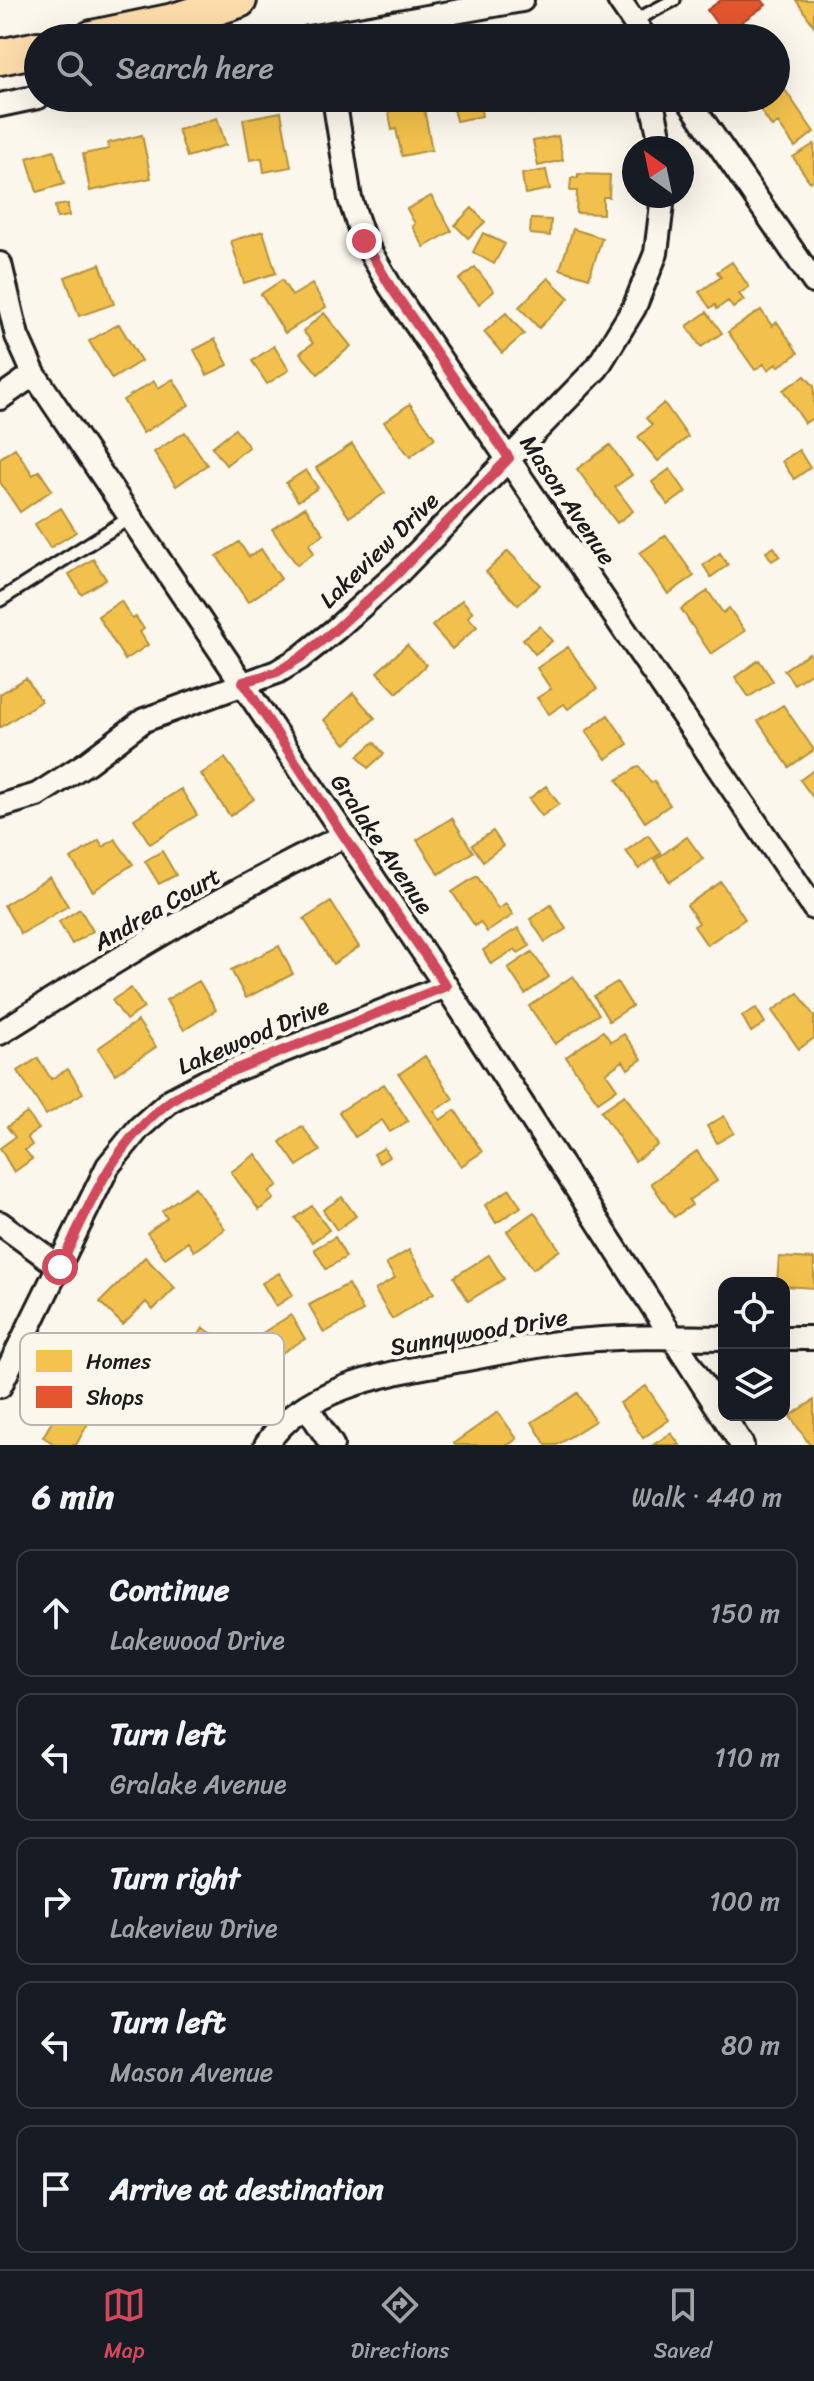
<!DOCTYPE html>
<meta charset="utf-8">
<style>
:root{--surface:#171b24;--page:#20242c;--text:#f1f3f6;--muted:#9ea1a6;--line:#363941;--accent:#d1495b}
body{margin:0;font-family:Sriracha,sans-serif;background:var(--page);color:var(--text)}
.controls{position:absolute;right:24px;bottom:24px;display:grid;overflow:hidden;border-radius:16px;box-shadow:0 8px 32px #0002}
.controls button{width:72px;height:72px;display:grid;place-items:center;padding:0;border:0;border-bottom:2px solid var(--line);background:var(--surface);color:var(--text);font:40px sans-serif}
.compass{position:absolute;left:622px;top:136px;width:72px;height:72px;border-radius:50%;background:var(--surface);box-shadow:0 8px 32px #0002;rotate:327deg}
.stop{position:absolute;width:24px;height:24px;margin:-18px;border:6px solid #d1495b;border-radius:50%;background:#fff}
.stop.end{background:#d1495b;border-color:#fff;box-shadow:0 2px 8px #0008}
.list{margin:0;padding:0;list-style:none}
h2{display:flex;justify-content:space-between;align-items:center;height:104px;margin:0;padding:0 32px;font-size:34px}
h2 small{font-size:26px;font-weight:400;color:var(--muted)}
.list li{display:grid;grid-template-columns:52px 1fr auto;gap:24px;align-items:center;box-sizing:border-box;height:128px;margin:0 16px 16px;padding:0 16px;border:2px solid var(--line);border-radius:16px}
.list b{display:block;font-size:30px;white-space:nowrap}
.list p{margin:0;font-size:26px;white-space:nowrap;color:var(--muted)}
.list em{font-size:26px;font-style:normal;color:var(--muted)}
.icon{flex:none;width:44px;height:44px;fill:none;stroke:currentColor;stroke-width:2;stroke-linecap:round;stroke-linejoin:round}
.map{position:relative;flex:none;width:814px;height:1445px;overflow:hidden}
.search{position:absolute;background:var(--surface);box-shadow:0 8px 32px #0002;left:24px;right:24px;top:24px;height:88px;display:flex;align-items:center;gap:20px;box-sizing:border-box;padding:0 28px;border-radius:44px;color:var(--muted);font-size:30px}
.sheet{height:824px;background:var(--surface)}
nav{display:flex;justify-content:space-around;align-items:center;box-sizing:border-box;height:112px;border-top:2px solid var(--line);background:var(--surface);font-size:22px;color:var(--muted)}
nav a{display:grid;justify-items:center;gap:4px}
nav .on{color:var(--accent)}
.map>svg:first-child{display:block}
.homes{fill:#f2c14e;stroke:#b2903f;stroke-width:2}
.shops{fill:#e4572e;stroke:#a84529;stroke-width:2}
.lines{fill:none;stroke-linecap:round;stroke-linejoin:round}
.lane-casing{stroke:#1c1c1c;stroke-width:17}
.street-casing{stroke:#1c1c1c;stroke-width:28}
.primary-casing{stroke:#1c1c1c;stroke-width:40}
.lane{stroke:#fbf7ec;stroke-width:11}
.street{stroke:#fbf7ec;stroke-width:22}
.primary{stroke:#fddcac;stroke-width:34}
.route{stroke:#d1495b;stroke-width:10}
.labels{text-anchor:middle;stroke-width:8;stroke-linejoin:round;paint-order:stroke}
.street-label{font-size:24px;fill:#1c1c1c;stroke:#fbf7ec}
.key{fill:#fbf7ec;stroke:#b8b5ae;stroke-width:2}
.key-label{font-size:22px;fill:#1c1c1c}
</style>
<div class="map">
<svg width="814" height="1445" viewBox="0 0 814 1445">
<rect width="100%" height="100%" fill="#fbf7ec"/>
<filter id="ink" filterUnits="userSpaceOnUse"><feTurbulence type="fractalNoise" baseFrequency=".0125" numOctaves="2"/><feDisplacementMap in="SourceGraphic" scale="16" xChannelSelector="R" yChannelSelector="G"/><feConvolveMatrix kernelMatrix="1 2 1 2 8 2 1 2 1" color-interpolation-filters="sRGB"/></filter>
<g filter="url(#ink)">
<path class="homes" d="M796,0H814V26Z
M781,84L814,132L795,147L778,123L772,127L755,102L760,98H776V87Z
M390,98H422L432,150L402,156L396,129L392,130L387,102L391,101Z
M451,98H479L482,116L456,121Z
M530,98H558L560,108L533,113Z
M281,112L291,167L264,172L262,158L250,160L243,119Z
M217,118L226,145L187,157L178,130Z
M142,135L151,178L90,191L83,154L109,149L108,143Z
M558,136L563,160L538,166L533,141Z
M814,144V179L810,182L793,157Z
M54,150L64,184L37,192L27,158Z
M546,170L550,189L525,194L522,174Z
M578,174L610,175L609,197H603V214L576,213L577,191H570L571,178H578Z
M431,196L452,231L424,247L412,226L415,224L407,209Z
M68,204L69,216L57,218L55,206Z
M472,208L485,222L468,238L455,225Z
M531,219L551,220L550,236L530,234Z
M573,229L602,238L589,278L560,269Z
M263,231L276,273L244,283L231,241Z
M483,233L505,244L494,264L473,252Z
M732,262L749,287L739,294L744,300L733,308L728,301L717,309L715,305L710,308L699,292L721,277L717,272Z
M100,264L114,304L79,316L65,277Z
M475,267L494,291L479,304L459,280Z
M548,278L569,298L539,328L519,307Z
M282,280L292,296L312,284L326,307L285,333L261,294Z
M761,310L772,326L777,322L798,353L779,366L777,363L768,370L764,364L755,370L728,332Z
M707,312L722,333L701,347L687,326Z
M324,313L351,346L318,374L300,353L313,343L303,331Z
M506,313L524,334L502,353L484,332Z
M119,324L141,361L112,379L89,341Z
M215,339L228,365L207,375L194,350Z
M274,346L289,370L267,384L252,361Z
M805,376L814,386V417L805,423L783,390Z
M173,379L189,405L143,433L123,400L154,381L158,388Z
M664,403L688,437L658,461L638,437L652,425L646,418Z
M410,404L435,438L410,457L384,422Z
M235,429L249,447L226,465L212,447Z
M185,432L207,465L176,486L154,452Z
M352,444L385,493L349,517L316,468Z
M610,445L632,475L615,487L633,511L617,523L577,469Z
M15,448L33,475L39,471L52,490L20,512L0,482V458Z
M799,450L810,468L794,479L782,461Z
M670,469L686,492L668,505L652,482Z
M306,470L318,488L298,501L286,483Z
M305,507L324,534L309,544L314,553L297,565L272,529Z
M61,508L76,532L50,548L35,524Z
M666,535L694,576L668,594L640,553Z
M239,542L249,557L261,549L281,579L248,602L217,556Z
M774,547L780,556L772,561L766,552Z
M508,551L540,585L518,605L486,572Z
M720,553L728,565L711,577L703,565Z
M93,559L106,579L81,594L69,574Z
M708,591L723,613L729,608L745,631L711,654L681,609Z
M462,600L473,612L468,617L477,627L452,649L432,626Z
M121,601L132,619L136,617L144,629L140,632L148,645L125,660L98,616Z
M540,626L552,641L535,654L523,639Z
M407,645L426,665L397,693L377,672Z
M568,647L597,689L568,709L564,704L549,714L537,698L551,689L537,668Z
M809,653L814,661V671L794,684L784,670Z
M759,660L773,681L749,697L735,677Z
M26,678L41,701L0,728V694Z
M353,693L375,718L346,744L324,720Z
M783,705L814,750L789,767L758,721Z
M608,715L628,744L606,759L586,731Z
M374,742L384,754L368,768L358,756Z
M225,758L254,799L230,816L201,774Z
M639,766L651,783L654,781L670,805L645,822L617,780Z
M814,770V799L800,780Z
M546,786L559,804L542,816L529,799Z
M181,789L197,815L150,844L134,819Z
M452,818L473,852L439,874L417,840Z
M493,831L503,846L483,861L472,845Z
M648,835L661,853L639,869L626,851Z
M687,837L703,859L670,882L655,860Z
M115,839L133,864L93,891L71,859L99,840L103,847Z
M162,851L176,875L159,884L145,861Z
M477,876L498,909L506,904L513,915L487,932L480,922L475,926L452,892Z
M50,877L68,906L21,934L4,905Z
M721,882L745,919L707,945L694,926L699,923L687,905Z
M331,902L359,947L333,964L304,919Z
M551,905L566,929L545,942L530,919Z
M80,909L93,931L72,944L59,922Z
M518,928L530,946L518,953L515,949L491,964L483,950Z
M279,946L293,974L246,998L231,970Z
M532,952L549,977L525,994L508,968Z
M573,976L599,1014L555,1044L529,1006Z
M199,981L216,1010L184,1030L166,1000Z
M617,982L632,1006L609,1021L594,996Z
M131,988L144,1008L126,1020L112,1000Z
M798,993L814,1016V1038L799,1049L772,1011Z
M756,1008L765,1023L751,1032L742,1016Z
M138,1021L156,1047L115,1074L98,1048Z
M603,1031L611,1042L624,1034L642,1059L628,1069L623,1061L606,1073L617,1089L598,1102L566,1057Z
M425,1056L453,1099L434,1111L440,1120L455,1110L482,1152L461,1166L399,1074Z
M38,1058L51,1079L68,1069L83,1093L46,1115L18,1071Z
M384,1084L408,1121L390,1132L382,1120L355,1137L339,1112Z
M625,1095L658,1145L635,1161L601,1111Z
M27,1113L39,1129L27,1137L32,1145L25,1150L32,1159L14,1172L0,1148L15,1137L7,1127Z
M724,1116L734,1133L717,1143L707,1126Z
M302,1126L320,1151L297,1166L280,1142Z
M384,1148L389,1157L379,1163L374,1154Z
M697,1151L717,1181L689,1200L692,1205L674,1217L651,1183Z
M256,1154L278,1185L269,1192L274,1199L259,1210L231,1172Z
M195,1187L225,1229L194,1251L188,1242L165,1258L147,1233L167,1218L162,1211Z
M510,1189L521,1207L496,1223L485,1205Z
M342,1197L356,1216L337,1230L323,1210Z
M312,1206L329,1230L312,1242L295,1218Z
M534,1212L560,1250L533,1269L507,1231Z
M335,1237L346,1257L326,1269L314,1249Z
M409,1250L434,1293L392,1319L375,1290L395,1278L386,1264Z
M489,1255L504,1279L468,1301L454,1277Z
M145,1257L175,1288L153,1310L146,1302L123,1325L100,1302Z
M779,1257L814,1259V1288L784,1286V1283H777Z
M279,1273L293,1295L276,1306L262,1283Z
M348,1284L363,1311L324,1333L309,1305Z
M291,1315L305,1339L270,1360L256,1337Z
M203,1328L229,1343L220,1358L243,1371L213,1422L187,1407L212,1363L190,1350Z
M74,1383L102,1398L76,1445H56L43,1437Z
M646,1386L669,1420L643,1438L620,1403Z
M578,1393L595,1421L557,1445H546L532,1422Z
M814,1400V1445H810L790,1416Z
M498,1412L517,1439L508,1445H455L454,1443Z
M671,1433L680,1445H653Z"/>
<path class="shops" d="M721,0H762L766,5L724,34L707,10Z"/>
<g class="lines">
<g class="lane-casing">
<path id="lane" d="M634,21L674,0
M0,600L131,517"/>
</g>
<g class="street-casing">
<path id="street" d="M619,0L645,38
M309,38L522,0
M334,98L350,199L364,241L390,286L814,908
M651,98L662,148
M687,98L814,282
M0,105L38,97
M0,264L17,336L34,374L446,986L742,1445
M0,398L34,374
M0,806L37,795L87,763L144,720L277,672L300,658L336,629L398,573L597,368L634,308L656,253L663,196
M0,1033C111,963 225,893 344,836
M0,1223L60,1267
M784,1338H814
M0,1386L108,1166L139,1128L171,1100L207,1081L446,986
M307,1407L332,1445
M266,1445C304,1385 393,1373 456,1361C492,1355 529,1346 565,1342C617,1336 672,1337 724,1338"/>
</g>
<g class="primary-casing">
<path id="primary" d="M92,38L174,21L239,0
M0,57L38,49"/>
</g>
<use href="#lane" class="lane"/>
<use href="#street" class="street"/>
<use href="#primary" class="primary"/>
</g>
</g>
<g class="lines" filter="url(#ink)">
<path class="route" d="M60,1267C90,1204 111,1146 169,1102C180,1093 195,1087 207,1081L446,986L344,836L243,682L277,672L300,658L336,629L398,573L509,458L390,286L364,241"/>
</g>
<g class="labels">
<g class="street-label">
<text transform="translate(568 500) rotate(56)" y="8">Mason Avenue</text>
<text transform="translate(379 550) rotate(-44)" y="8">Lakeview Drive</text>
<text transform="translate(382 844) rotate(56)" y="8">Gralake Avenue</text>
<text transform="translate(157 909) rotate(-30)" y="8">Andrea Court</text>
<text transform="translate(253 1036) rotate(-23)" y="8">Lakewood Drive</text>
<text transform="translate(479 1332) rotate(-10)" y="8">Sunnywood Drive</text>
</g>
</g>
<rect x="20" y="1333" width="264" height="92" rx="12" class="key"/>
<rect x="36" y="1350" width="36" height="22" fill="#f2c14e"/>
<rect x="36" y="1386" width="36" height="22" fill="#e4572e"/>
<g class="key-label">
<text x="86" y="1369">Homes</text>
<text x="86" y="1405">Shops</text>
</g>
</svg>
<div class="controls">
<button><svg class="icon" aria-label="locate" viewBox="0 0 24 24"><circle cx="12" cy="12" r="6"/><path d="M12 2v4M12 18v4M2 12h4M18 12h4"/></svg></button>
<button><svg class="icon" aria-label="layers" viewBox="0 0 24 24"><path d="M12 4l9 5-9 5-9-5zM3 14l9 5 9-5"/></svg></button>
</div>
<svg class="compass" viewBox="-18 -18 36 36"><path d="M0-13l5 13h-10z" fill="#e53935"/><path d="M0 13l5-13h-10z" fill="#9ea1a6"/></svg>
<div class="stop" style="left:60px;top:1267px"></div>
<div class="stop end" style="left:364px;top:241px"></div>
<div class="search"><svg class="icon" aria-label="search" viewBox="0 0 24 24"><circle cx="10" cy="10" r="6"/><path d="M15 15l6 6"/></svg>Search here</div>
</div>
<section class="sheet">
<h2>6 min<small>Walk · 440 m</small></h2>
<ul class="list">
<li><svg class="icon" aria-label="ahead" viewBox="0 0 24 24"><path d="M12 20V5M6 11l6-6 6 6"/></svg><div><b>Continue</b><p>Lakewood Drive</p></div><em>150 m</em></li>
<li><svg class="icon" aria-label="left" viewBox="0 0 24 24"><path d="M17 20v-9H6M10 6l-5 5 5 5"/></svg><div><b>Turn left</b><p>Gralake Avenue</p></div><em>110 m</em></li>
<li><svg class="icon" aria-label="right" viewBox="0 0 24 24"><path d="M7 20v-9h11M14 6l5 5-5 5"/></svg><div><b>Turn right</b><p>Lakeview Drive</p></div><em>100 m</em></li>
<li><svg class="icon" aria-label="left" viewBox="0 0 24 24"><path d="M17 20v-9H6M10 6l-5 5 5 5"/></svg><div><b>Turn left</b><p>Mason Avenue</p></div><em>80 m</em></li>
<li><svg class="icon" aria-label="arrive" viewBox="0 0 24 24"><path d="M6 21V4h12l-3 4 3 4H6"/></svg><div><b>Arrive at destination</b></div></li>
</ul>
</section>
<nav>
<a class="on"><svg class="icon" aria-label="map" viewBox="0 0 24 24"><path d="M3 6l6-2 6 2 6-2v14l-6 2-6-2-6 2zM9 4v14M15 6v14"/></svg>Map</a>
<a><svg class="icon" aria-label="directions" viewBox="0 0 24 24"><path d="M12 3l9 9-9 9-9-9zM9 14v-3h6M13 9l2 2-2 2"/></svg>Directions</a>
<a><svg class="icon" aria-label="saved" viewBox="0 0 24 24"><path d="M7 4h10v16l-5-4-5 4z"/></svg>Saved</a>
</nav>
